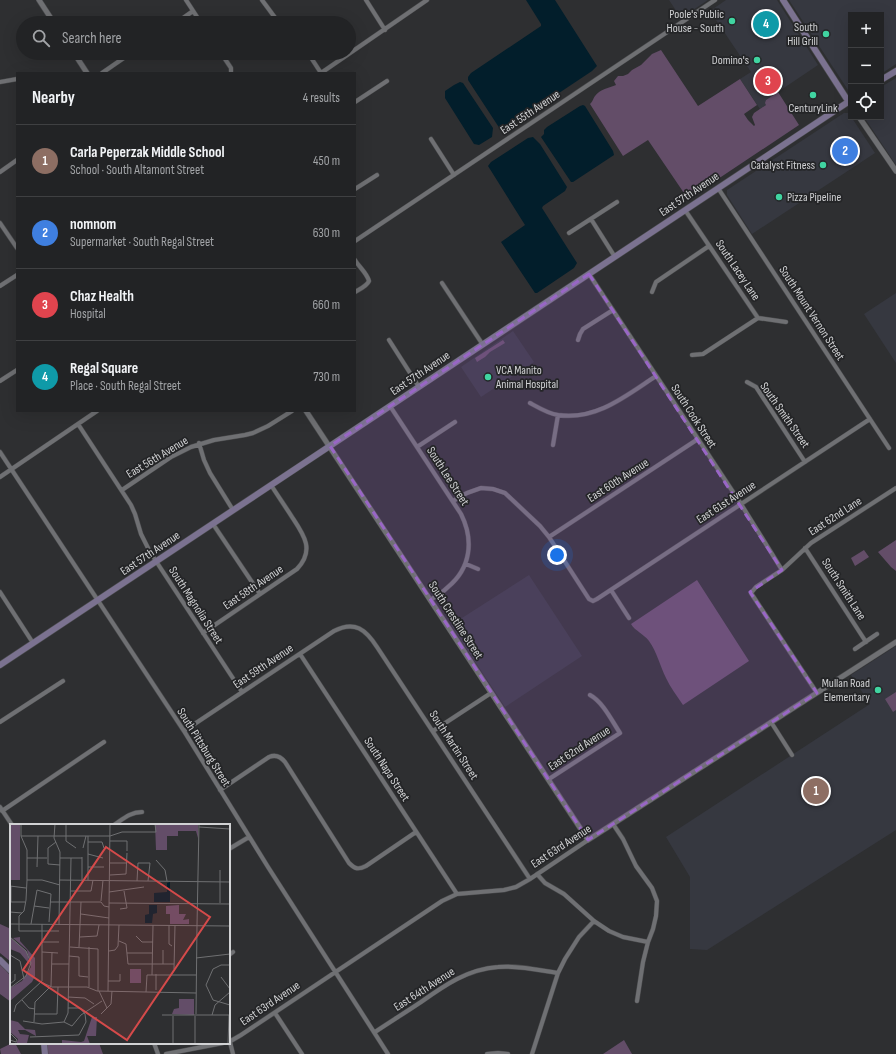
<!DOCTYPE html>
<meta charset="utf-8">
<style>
:root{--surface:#222325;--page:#2e2f32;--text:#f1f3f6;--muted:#a2a4a7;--line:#3f4042;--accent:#40d4a1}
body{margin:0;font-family:"Sofia Sans Condensed",sans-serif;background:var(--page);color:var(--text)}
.controls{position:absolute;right:12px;top:12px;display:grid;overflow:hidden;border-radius:0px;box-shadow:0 4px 16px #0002}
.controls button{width:36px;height:36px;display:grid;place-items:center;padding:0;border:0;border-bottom:1px solid var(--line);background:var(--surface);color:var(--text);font:20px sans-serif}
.you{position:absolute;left:557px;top:555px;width:14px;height:14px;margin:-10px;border:3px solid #fff;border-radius:50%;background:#1a73e8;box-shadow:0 0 0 6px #1a73e833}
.badge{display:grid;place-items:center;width:26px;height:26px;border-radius:50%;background:var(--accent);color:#fff;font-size:13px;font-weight:700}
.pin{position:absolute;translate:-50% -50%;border:2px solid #fff;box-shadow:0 1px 4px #0006}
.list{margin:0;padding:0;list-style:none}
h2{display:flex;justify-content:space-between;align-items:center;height:52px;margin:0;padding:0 16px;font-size:17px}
h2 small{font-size:13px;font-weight:400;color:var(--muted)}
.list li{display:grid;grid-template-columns:26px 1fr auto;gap:12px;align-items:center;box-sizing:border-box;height:72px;padding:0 16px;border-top:1px solid var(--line)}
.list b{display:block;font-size:15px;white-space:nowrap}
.list p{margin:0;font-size:13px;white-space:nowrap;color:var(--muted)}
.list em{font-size:13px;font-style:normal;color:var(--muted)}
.icon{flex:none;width:22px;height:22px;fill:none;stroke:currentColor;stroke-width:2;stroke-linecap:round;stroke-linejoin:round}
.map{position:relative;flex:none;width:896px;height:1054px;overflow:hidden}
.search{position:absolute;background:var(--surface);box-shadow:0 4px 16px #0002;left:16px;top:16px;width:340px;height:44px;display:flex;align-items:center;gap:10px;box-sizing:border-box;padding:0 14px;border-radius:22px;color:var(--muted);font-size:15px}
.panel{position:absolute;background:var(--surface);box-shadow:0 4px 16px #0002;left:16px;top:72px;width:340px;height:340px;border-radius:0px}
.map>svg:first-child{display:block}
.built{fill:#363840}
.green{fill:#634d68}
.water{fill:#021e2b}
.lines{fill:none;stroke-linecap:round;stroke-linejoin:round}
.minor-casing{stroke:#4a4b4d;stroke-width:5}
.tertiary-casing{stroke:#4a4b4d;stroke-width:6}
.secondary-casing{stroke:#4a4b4d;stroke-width:7}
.minor{stroke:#6f7073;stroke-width:4}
.tertiary{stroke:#6f7073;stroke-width:5}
.secondary{stroke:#7b7290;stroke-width:6}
.marked{fill:#9966c6;fill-opacity:0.2;stroke:#9966c6;stroke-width:3;stroke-dasharray:8 5;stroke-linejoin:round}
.poi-dot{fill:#40d4a1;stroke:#242527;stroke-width:1.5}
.labels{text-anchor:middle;stroke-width:3.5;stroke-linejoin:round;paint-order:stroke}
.poi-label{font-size:12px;fill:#d1d2d4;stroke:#242527;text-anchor:end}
.street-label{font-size:12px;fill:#d1d2d4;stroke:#242527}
.inset-road{fill:none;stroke:#6f7072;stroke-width:1}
.view{fill:#d54a4a;fill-opacity:0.15;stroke:#d54a4a;stroke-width:2}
.inset-edge{fill:none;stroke:#d1d2d4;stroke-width:2}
</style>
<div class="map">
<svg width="896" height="1054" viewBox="0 0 896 1054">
<rect width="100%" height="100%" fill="#2e2f31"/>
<path class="built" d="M669,0H708L681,18Z
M726,0H777L818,65L766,100V105L760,109L740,79L751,72L710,11Z
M789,0H896V64L881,74V15H851V91L848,90Z
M896,78V165L864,117H881V87Z
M844,113H849L850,115L875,153L752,234L727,195V190Z
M896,293V363L864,314Z
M513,331L534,362L481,397L461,367Z
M529,575L582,656L505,707L451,625Z
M896,646V830L707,950L690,949V877L666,837L870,704L851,675Z"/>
<path class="green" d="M661,50L698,106L740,79L757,105L744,114L748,120L754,126L755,125L752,117L754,113L766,105L765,103L766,100L778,92L799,125L688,199L648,140L623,156L590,104C593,101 593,99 595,96C600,89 609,88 616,85L614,81L618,76H623L628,74L632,70L641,65L652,54Z
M503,340L505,343L490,352L485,357L477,362L475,358Z
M896,540V571L891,567L878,552Z
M864,550L869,557L855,566L851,558Z
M697,580L749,661L683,705C677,696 670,687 666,678C660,666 657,652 649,641C644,634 635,631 631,624Z
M896,692V710L893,712L885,699Z
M0,924L11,929V962L0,953Z
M0,964L4,967L11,977V1002L0,994Z
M624,1040L632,1054H603Z
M12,1043H15L21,1054H1L0,1049Z
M46,1043H99L103,1054H47Z"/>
<path class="water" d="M526,0H555L597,66L592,71L505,129L502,130L500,129L468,80V77L471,73L541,26V24Z
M460,82L463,83L493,128L492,137L479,145L474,144L445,98V91L454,85Z
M583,105L585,106L613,151L614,155L573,182H571L541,137L544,134V130L547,127L580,106Z
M533,137L540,144L567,187L565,191L543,206L542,208L577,263L574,268L537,293H535L501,242L525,225L488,166L491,162L528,138Z"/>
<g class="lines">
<g class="minor-casing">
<path id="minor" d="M186,0L201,23
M262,0L279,23
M366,0L385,30
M176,23L193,11
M221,53L231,68V73
M308,53L321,73
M102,73L131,53
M321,73L427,0
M0,82L17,79
M355,102L387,81
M431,139L454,175
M0,172L17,160
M718,188L889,448
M355,189L377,175
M685,210L758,318L786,322
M591,219L615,257
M0,223L17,248
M569,233L617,202
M355,241L715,0
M355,260C359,267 367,273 369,281C367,286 360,289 355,292
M589,274L741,504L782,570
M442,283L483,345
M0,286L17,275
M652,292L656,282L709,246
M389,340L419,387
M578,340L580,334L583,329L613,310
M692,355L703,354L758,318
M0,381L17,370
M747,382L756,387L805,462
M530,403C539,408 549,414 558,415C596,421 627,395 656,376
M390,406L461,514C474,540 471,568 448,587C443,592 437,596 430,600
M78,424L131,505L135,514L141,534L150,552L242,692
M199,443L204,460L210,473L233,510
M553,445L558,415
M417,447L455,422
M0,452L184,731L268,867L388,1054
M0,477L97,411
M122,490L171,457L191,447L214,440L245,435L253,433L268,426L292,411
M453,501L467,493L481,488L493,489L505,493L540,526L549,537L589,599L593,601L597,599L870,419
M213,524L260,594
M549,537L698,439
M805,548L866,642
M466,564L478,569
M611,590L629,618
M0,592L33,643
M203,633L297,569C315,550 304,535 292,517C285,506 278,496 271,485
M855,649L877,634
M300,654L457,894
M817,693L751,593L756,587L782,570L811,543L896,488
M0,722L63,681
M771,722L792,755
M184,731L334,631C355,620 366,630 377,647L530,879
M433,731L491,693
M549,779L620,733C612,721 603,702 590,695
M220,790L269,757C276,754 281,757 285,762L349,863C355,869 358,870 366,866L416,832
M0,807L12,825
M2,811L104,742
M613,824L623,839L636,866L652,888L657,901L656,916L653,929L648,942L643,962L637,1001
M114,825C123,819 130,812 142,812
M229,849L249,837
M537,874L545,883L564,894L594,921L609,931L623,937L648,942
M229,955L233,952
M275,1013L302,1054
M375,1032C390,1022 406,1012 421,1002C445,985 468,969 498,967C517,965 539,970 558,973
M229,1038L233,1054
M229,1042L241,1035L442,901L457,894L504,890L516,887L530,879L588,840
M154,1043L158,1054
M166,1054L223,1043
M487,1054L498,1053L508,1054
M532,1054L558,973L565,959L579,937L594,921"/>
</g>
<g class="tertiary-casing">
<path id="tertiary" d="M39,0L54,23
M74,53L87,73
M859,117L896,171
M306,411L588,840L896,642"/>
</g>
<g class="secondary-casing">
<path id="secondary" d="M783,0L848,101
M881,80L896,71
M0,665L851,100
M0,960L11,971
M44,1043L45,1054"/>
</g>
<use href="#minor" class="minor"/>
<use href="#tertiary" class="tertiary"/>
<use href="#secondary" class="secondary"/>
</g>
<path class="marked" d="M589,274L782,570L750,592L817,693L588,840L330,446Z"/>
<g class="poi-dot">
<circle cx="732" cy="21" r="4"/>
<circle cx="826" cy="34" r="4"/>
<circle cx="757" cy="60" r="4"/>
<circle cx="813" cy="95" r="4"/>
<circle cx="823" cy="165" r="4"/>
<circle cx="779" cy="197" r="4"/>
<circle cx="488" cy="377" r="4"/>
<circle cx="878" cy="690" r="4"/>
</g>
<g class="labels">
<g class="poi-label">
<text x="724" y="18">Poole's Public<tspan x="724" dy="14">House - South</tspan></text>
<text x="818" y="31">South<tspan x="818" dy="14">Hill Grill</tspan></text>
<text x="749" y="64">Domino's</text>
<text x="813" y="112" text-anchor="middle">CenturyLink</text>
<text x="815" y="169">Catalyst Fitness</text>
<text x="787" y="201" text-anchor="start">Pizza Pipeline</text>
<text x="496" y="374" text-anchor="start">VCA Manito<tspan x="496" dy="14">Animal Hospital</tspan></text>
<text x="870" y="687">Mullan Road<tspan x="870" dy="14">Elementary</tspan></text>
</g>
<g class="street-label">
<text transform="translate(530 112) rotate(-34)" y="4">East 55th Avenue</text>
<text transform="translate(689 194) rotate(-34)" y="4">East 57th Avenue</text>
<text transform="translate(738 270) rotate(56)" y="4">South Lacey Lane</text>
<text transform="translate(812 313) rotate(57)" y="4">South Mount Vernon Street</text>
<text transform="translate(420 373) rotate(-34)" y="4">East 57th Avenue</text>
<text transform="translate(785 415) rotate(55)" y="4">South Smith Street</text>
<text transform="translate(694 416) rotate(57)" y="4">South Cook Street</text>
<text transform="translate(157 457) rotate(-31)" y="4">East 56th Avenue</text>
<text transform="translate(448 476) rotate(57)" y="4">South Lee Street</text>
<text transform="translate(618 480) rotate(-33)" y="4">East 60th Avenue</text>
<text transform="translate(726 502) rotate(-33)" y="4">East 61st Avenue</text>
<text transform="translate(835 516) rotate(-33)" y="4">East 62nd Lane</text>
<text transform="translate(150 553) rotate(-34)" y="4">East 57th Avenue</text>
<text transform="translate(253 587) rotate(-34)" y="4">East 58th Avenue</text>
<text transform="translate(844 589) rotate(57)" y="4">South Smith Lane</text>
<text transform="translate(196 605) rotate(57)" y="4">South Magnolia Street</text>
<text transform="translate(456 620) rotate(57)" y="4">South Crestline Street</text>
<text transform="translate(263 666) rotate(-34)" y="4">East 59th Avenue</text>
<text transform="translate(454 745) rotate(57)" y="4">South Martin Street</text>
<text transform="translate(204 747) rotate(58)" y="4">South Pittsburg Street</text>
<text transform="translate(579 748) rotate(-33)" y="4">East 62nd Avenue</text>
<text transform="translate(387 769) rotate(57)" y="4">South Napa Street</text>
<text transform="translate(561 846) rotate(-33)" y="4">East 63rd Avenue</text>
<text transform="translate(424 989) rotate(-33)" y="4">East 64th Avenue</text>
<text transform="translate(270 1003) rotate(-34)" y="4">East 63rd Avenue</text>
</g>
</g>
<g transform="translate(10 824)">
<rect width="220" height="220" fill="#2e2f31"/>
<path d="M0,0H10V56H0ZM145,0H188V14L186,7H168V12H157V26H146ZM169,81V90H176L173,96L179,95V100H160V90H156V82ZM0,113L17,128L20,141L10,129L0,125ZM10,113V117L25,134V152L22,158L0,177V164L12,157L21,143L17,126L3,114ZM120,145H131V159H120ZM169,175H184V191L162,190L164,185L169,184ZM82,193H87L86,212H77L80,220H6L8,215L0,208V196L8,198L15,205L25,206L26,212L15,206H8L10,210L19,211L17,219H52V216L71,218L74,217Z" fill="#634d68"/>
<path d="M160,58V78H144V69L157,68V59ZM139,81H147V89L143,90L142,99H135V91L139,90Z" fill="#021e2b"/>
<path class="inset-road" d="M11,0V12L17,26V56L16,76L14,87L9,92V107H49M45,0L44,14L50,28L49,101M56,0V17L66,24M91,0H106M189,3L220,5M11,12H100L112,8H146L145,0M78,12V56M100,17H117V27M46,18L38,24V40L50,41M78,18H92L94,24M73,24L76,12M78,30L93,34M17,34H37M50,34H72M146,36L155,46L157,57M100,39H117M27,43L28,12M78,43H94M100,51L116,50L117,29M17,56H32L50,61M49,56L220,58M72,56V33M127,57L128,39H140L138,57M0,62L16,64M60,67H81L83,56M99,68L134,63M91,77L93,56M1,78V62M1,78H15M40,78H91L94,82L99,83M99,79L220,80M210,79V46M24,82L39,84M110,85L117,84L114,67M0,88L12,89M71,90L99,94M0,100L220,102M21,100L27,66L41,70L39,98M159,101V120L162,122M187,101L189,0M126,112L132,118H143M0,113L16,127L21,139L16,152L0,164M70,113L87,112L89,101M109,117L116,120L118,140H164M32,118H49M60,123L88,125V167M69,123L71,78M153,126V140M99,127L105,126L108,122L109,101M32,128L48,129M117,129H142M0,131L10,137L14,155M59,132L69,133V152L78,153M186,134L220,130M42,140H59M220,141H211L203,145L196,161L203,176L220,181M164,145L165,101M142,151L143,101M211,153L220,165M98,157H110V150M31,158L42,163H77L87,167L186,169M0,160L5,156V150M79,163V123M146,166V150M89,167L97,184M98,167L100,0M136,168L137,151H186M58,173L75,174L84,180M12,176L19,184L25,185M4,188L6,181L32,157V100M25,190H47L48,163M91,190L101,180L102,167M186,190L187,101M152,191H220M202,191L205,181L220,168M13,197L32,200L54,198L62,202L71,191L92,177M24,198L25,178L41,162L42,128M54,198L58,189L61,34M0,209L7,216L6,218L0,216M20,213L69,211L76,198L75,190L70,184H58M163,220V192M185,220V192M218,220L219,191"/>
<path class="view" d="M96,23L200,93L117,216L13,146Z"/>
<rect width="220" height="220" class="inset-edge"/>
</g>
</svg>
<div class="controls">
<button>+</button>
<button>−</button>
<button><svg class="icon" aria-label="locate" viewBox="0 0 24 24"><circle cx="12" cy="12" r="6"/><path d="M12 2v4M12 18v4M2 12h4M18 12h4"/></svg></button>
</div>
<div class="you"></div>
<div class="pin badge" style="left:816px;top:791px;background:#8d6e63">1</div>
<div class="pin badge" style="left:845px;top:151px;background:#3f7fe0">2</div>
<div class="pin badge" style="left:768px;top:81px;background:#e0444e">3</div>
<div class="pin badge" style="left:766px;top:24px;background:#0f9aa8">4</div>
<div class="search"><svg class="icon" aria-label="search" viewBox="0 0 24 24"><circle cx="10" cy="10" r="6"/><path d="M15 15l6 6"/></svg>Search here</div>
<section class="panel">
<h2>Nearby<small>4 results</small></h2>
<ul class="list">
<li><span class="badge" style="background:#8d6e63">1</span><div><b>Carla Peperzak Middle School</b><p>School · South Altamont Street</p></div><em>450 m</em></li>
<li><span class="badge" style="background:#3f7fe0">2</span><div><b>nomnom</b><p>Supermarket · South Regal Street</p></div><em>630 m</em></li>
<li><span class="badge" style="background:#e0444e">3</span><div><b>Chaz Health</b><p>Hospital</p></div><em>660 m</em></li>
<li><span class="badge" style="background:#0f9aa8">4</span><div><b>Regal Square</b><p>Place · South Regal Street</p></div><em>730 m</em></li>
</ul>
</section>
</div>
